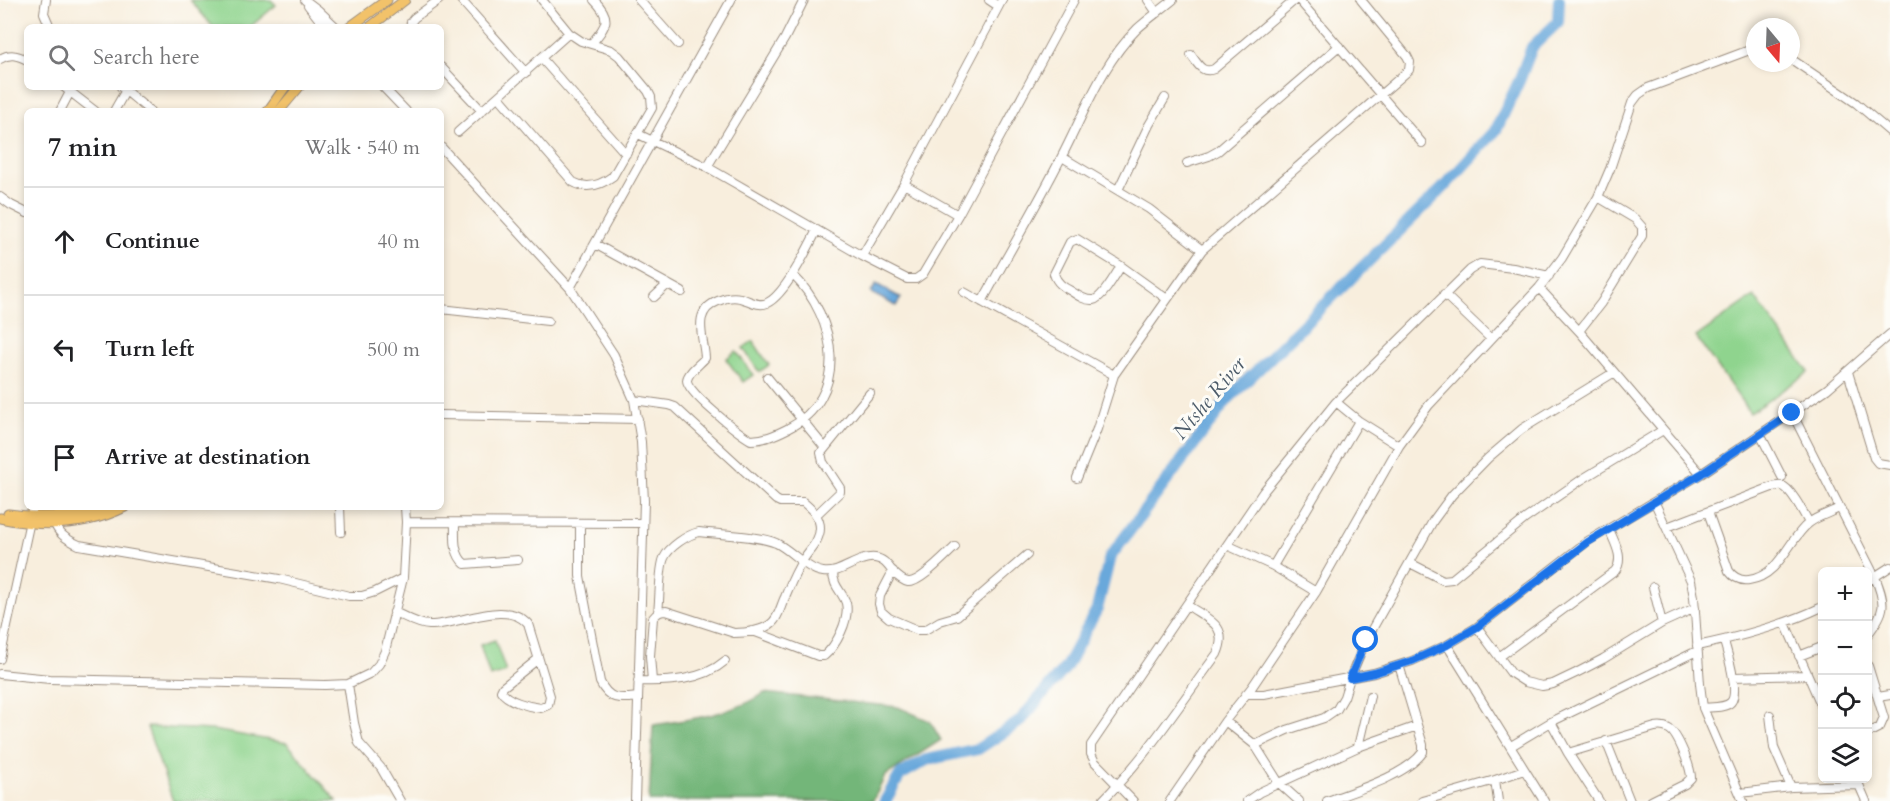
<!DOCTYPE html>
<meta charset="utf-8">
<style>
:root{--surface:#fff;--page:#f2f2f2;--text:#202124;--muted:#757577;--line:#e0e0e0}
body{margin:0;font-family:Cardo,serif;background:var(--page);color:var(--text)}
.controls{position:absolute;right:18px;bottom:18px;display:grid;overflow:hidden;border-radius:9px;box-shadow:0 3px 9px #0003}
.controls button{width:54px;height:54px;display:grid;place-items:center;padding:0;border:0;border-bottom:2px solid var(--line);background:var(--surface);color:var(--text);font:30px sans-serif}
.compass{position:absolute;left:1746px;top:18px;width:54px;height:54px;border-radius:50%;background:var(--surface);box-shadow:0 3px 9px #0003;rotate:161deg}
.stop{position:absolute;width:18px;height:18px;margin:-14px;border:4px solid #1a73e8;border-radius:50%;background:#fff}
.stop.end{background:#1a73e8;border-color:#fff;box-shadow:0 2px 6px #0008}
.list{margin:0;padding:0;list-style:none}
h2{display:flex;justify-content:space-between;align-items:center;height:78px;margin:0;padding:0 24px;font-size:26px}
h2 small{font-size:20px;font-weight:400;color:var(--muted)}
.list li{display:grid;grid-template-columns:39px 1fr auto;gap:18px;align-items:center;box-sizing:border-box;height:108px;padding:0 24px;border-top:2px solid var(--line)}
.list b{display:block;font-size:22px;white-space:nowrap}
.list em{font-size:20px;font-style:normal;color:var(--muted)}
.icon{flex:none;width:33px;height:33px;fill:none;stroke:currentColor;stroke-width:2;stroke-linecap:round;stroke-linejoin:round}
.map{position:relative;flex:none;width:1890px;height:801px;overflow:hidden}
.search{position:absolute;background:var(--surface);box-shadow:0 3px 9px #0003;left:24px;top:24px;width:420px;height:66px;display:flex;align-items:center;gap:15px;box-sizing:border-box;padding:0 21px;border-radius:9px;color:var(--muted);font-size:22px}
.panel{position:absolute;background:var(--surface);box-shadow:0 3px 9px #0003;left:24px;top:108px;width:420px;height:402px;border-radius:9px}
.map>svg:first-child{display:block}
.green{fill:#8fd48e;stroke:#657f56;stroke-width:1.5}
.forest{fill:#73b679;stroke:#57704c;stroke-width:1.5}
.water{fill:#69a8db;stroke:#52697c;stroke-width:1.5}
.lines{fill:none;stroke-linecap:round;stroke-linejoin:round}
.river{stroke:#69a8db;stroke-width:12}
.minor-casing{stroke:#9a8c7e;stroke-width:10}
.major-casing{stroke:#9a8c7e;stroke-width:11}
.minor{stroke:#fff;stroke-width:8}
.major{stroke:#f2c26a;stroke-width:9}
.route{stroke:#1a73e8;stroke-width:8}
.labels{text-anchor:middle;stroke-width:6;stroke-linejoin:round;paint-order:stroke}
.water-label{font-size:21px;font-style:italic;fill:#4d5c6a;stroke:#fdfcf7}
</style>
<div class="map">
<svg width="1890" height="801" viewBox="0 0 1890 801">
<rect width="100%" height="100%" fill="#fdfcf7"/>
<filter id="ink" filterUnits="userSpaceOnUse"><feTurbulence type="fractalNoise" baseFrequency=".0167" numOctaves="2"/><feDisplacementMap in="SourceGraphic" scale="12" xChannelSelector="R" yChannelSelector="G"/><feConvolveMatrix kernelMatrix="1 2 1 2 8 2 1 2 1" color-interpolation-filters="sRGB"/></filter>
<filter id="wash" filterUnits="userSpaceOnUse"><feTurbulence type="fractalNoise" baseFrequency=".008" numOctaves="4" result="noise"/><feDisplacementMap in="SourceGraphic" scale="24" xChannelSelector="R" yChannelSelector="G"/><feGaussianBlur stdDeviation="1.35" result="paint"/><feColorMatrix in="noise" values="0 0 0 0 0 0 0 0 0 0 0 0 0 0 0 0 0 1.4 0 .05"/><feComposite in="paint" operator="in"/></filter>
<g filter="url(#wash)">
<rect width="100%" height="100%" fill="#f8eedd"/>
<path class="green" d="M190,0H271L276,5L250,27H213Z
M1754,296L1809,372L1750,413L1696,337Z
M753,341L769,365L759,372L743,348Z
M736,351L753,375L743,382L726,359Z
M495,640L506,672L490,677L480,645Z
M147,727L213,730L287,743L337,801H173Z"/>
<path class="forest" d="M764,693L898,707L930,721L941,740L885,776L873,801H649L653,725C686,720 738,713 764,693Z"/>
<path class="water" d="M876,284L901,298L896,306L871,293Z"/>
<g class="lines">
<path class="river" d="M885,801L900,775L926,760L978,749L1019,722L1066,667L1097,609L1110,557L1227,400L1443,188L1496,130L1519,81L1532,47L1558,22L1559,0"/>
</g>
</g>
<g filter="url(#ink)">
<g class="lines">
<g class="minor-casing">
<path id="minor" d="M46,0L44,13L50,27
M305,0L318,10L336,27
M461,0L526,73
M639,0L678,44
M989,0L998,6
M1148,0L1157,13
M1299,0L1422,143
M308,5L325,27
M410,27L411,22L414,18L439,0
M592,43C607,25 612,18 594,0
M1191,55C1198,64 1202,74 1214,69L1295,0
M0,59C10,53 17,55 27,60
M542,59L626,154
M1791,59L1856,103L1890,132
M441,67L482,111
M64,87L95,111
M121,87L150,111
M383,87L406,111
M499,97L573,182C587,190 601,185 613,176L652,108L651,97L648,91L619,56L611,50L581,41L569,33L542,0
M60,111L70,92
M114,111L126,90
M458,132L569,33
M638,134L707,167L862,256L907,279H916L923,274L958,215L1074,0
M441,147L570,288L614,355L634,400L641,442L644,501L635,801
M1062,157L1149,209L1202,250
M1187,163L1209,156L1218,151L1339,46
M707,167L785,38L804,0
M904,184L958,215
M1118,190L1149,125L1165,98
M0,197L11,205L27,213
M595,244L682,292
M862,256L904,184L1002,0
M1121,266C1116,274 1102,299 1093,300C1085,301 1077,295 1071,291C1063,287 1057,283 1054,274L1070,242L1077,239L1121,266L1167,299
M793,275C837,318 851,397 787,429C775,435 764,440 751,440C740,434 686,392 687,380C688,372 700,364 705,358C704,337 691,312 718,301C725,298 732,296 740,298C749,300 758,307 767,303C785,295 808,248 817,230
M570,288L731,0
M1539,288L1579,331L1701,474
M964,292L1114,375
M1444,294L1491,339
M654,297L668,284
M982,302C1008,254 1036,207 1061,158C1084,114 1101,65 1137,29C1148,19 1161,10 1173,0
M441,309L548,321
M1579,331L1601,303L1642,236V227L1635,219L1598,197
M1848,372L1874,458L1878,463L1890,465
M767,377L825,448
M634,400L669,405L675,407L776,500L780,502H803C811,509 820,516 820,528C820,541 809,550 803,560C795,572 790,585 785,597C781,605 779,616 773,622C764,631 745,633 734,633L666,611C660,611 657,613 653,618L650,656L652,681
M1336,402L1359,421L1399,446
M1792,413L1875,577C1886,604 1886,611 1868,634
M441,415L638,419
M1760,434L1782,477
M1077,478L1097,429L1114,375L1202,250L1409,70L1410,62L1407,56L1361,0
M1655,503L1691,581L1694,597L1700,684L1703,708L1743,801
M340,507L341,532
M405,507L406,522L643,523
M1708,512L1729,571C1734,578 1741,581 1749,580C1780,576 1789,538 1809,523C1818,516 1830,513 1839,508
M816,515L840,492V488L823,462L821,453L870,393
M53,520C58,534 66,539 79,545L279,579L349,596H362L375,592L403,578
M455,523C455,537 453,554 465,564L518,560
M580,523V576L600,682C609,701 620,699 638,697
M1667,527L1772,487C1774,487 1779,485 1782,486C1791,488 1804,514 1809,523
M1227,545L1273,566L1316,592
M1410,563L1443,580L1452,579L1525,519L1581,480L1663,430
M1273,566L1359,421
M893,571L880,596L879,604L881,611L889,618L917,630H925L940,621L957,616L1027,555
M1868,581L1890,567
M1653,587L1662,623
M394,612C404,616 418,625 429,625C457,626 507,598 528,624L550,696L548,705L541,708C529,707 507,701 501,691L503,687L538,659
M658,612C660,599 659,569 664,558C669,547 687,535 699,532C721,535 757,535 776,543C791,550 807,570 823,572C841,575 857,556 875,558C884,559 888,566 893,572C897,576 902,581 908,582C919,584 946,555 955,547
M1785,623L1822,707
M1477,627L1511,673L1525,682L1542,686L1553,684L1576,673L1603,659L1662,623L1695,608
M753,631L818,656H824C836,646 850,620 846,603C842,591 833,587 833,572
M1447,645L1544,801
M1697,646C1740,637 1783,626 1822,607
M1799,656L1822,647
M1499,657L1615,571C1625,558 1614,542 1609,529
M0,659L33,507
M1868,666L1884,718L1880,727L1868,733
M0,674L50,679L325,685L348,684L371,673L379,664L385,651L403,578L406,522
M1733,677L1807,675
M638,681C667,682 702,681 725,661
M348,684L354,723L359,743L381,768L400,801
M1246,694H1264L1374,673L1412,661L1447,645L1477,627L1588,541L1701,474L1827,389L1890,334
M1878,697L1890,695
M1703,708C1711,707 1726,708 1731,702C1740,691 1727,653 1724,641
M1770,715L1774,748L1791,787
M1225,721L1255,745L1279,783L1299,801
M1551,722L1568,753L1599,801
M1606,741L1630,801
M1255,745L1287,730L1324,718L1337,709L1344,697L1350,678L1366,640L1433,521L1452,495L1488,458L1522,429L1613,373
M1511,746L1551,722L1697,651
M1358,747L1370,696
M1568,753L1655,727C1660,726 1664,726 1669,729C1678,734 1691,768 1691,778L1685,784L1651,801
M1856,778L1866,801
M1495,780L1498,801
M1740,793L1791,787L1859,785
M1102,801C1146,757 1180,704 1217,654C1230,625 1207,619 1187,605
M1133,801L1095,762L1091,754V745L1263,492L1336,402L1470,270L1480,264L1513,268L1549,276
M1170,801L1225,721L1252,687L1316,592L1399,446L1429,405L1539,288L1562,258L1598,197L1610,169L1632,103L1638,95L1648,88L1755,48
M1247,801L1260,792L1358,747L1417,726
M1327,801C1354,791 1406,776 1423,752V745L1399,665
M1422,801L1495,780L1524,770"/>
</g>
<g class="major-casing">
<path id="major" d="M350,27L387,0
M370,27L405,0
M268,111L285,87
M279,111L299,87
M8,514C41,519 71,517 103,507
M0,518C42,527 85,527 125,507"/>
</g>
<use href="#minor" class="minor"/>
<use href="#major" class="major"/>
</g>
</g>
<g class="lines" filter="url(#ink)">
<path class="route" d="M1366,640L1350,678L1374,673L1412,661L1447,645L1477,627L1588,542L1701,474L1792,413"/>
</g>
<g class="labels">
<g class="water-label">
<text transform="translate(1209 398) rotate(-50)" y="7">Ntshe River</text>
</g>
</g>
</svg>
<div class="controls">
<button>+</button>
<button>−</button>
<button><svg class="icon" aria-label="locate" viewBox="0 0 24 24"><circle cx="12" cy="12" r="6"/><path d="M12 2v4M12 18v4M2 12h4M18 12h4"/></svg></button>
<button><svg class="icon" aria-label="layers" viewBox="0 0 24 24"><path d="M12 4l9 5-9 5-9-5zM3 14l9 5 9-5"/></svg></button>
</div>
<svg class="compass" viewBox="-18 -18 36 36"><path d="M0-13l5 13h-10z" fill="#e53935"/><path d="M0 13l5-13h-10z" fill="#757577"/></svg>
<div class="stop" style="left:1366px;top:640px"></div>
<div class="stop end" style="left:1792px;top:413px"></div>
<div class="search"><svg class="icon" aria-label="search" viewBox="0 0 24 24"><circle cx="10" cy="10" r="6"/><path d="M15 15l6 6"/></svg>Search here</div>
<section class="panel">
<h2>7 min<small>Walk · 540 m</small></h2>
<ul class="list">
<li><svg class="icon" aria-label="ahead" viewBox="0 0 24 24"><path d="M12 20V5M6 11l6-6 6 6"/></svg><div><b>Continue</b></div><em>40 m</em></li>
<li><svg class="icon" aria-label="left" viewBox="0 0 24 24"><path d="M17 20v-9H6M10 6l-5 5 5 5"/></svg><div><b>Turn left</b></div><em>500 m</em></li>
<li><svg class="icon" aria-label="arrive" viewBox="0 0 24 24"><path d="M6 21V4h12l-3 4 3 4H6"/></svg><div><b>Arrive at destination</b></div></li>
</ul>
</section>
</div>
